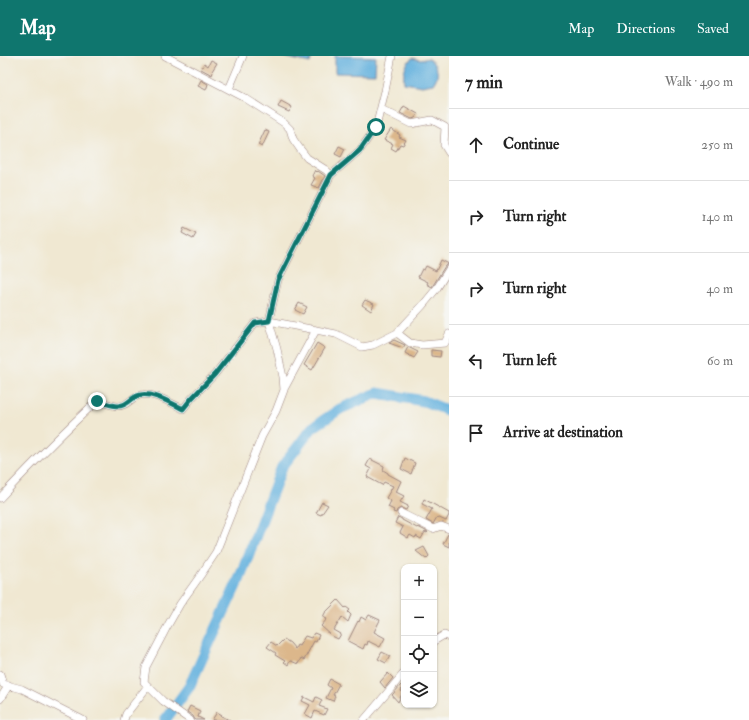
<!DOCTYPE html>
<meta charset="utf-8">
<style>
:root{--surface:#fff;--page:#f2f2f2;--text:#222;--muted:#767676;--line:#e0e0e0;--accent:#0f766e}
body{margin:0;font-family:"IM FELL Double Pica",serif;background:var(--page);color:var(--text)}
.controls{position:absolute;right:12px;bottom:12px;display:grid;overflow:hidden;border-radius:8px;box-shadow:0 1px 3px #0004}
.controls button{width:36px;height:36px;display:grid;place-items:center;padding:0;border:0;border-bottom:1px solid var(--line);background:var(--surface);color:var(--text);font:20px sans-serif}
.stop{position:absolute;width:12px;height:12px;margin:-9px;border:3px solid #0f766e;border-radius:50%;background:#fff}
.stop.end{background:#0f766e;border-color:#fff;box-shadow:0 1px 4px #0008}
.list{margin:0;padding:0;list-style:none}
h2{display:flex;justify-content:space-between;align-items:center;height:52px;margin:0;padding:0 16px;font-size:17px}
h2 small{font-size:13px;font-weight:400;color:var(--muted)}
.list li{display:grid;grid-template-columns:26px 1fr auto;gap:12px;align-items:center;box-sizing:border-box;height:72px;padding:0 16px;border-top:1px solid var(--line)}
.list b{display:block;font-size:15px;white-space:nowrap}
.list em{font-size:13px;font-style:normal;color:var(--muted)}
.icon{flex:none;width:22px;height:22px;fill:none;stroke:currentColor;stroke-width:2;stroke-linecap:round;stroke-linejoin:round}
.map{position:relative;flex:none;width:449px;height:664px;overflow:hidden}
header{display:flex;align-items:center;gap:24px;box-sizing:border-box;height:56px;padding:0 20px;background:var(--accent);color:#fff}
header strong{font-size:19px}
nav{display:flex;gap:22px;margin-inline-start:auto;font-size:14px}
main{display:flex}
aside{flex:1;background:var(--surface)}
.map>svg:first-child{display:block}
.water{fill:#64b1de;stroke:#576884}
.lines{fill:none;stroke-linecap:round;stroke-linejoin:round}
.river{stroke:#64b1de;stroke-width:11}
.building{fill:#dcb78b}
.minor-casing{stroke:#9d847e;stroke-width:8}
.minor{stroke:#fff;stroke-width:7}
.route{stroke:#0f766e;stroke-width:5}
</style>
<header>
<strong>Map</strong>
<nav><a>Map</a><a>Directions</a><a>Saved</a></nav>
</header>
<main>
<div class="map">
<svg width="449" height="664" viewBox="0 0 449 664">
<rect width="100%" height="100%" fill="#f6f6f2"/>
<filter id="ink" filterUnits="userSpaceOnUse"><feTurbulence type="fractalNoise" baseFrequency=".025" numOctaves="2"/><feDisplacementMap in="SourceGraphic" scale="8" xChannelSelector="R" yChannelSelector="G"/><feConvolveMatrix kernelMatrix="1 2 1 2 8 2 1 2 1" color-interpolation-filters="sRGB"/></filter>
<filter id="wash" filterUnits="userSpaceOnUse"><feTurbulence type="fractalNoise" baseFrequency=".012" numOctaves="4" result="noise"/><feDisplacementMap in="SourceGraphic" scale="16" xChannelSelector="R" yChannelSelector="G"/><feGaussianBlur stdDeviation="0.9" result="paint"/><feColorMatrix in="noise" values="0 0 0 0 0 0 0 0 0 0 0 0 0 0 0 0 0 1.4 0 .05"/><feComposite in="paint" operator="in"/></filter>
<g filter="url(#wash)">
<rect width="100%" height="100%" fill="#f0e8d2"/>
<path class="water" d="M280,0H312L310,7Z
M335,0L376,1L375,18L335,17Z
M412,2L420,4L429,2C437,11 441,17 433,28L422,30L404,27C403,16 404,10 412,2Z"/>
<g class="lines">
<path class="river" d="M165,664L189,631L240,521L282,411L312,372L340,353L377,337L424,345L449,355"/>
</g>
<g id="blocks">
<path class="building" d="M211,4L217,7L212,15L213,16L212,19L201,13L204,7L208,10Z
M201,24L208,28L206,34L198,30Z
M281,45L292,51L289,56L278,51Z
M404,50L418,58L415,62L412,63L400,57Z
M391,73L400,79L399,81L406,84L403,89L400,88L396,95L391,92L393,88L384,84Z
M265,74L269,76L262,91L258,89Z
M339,90L345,93L341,101L335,98Z
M315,114L317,116L318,115L325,120L319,132L311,129L315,122L312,120Z
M184,172L196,178L193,183L182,177Z
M441,204L449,208L445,210L432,231L427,228L428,226L418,221L422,213L424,214L426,210L436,215Z
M365,244L374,248L371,255L362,249Z
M299,247L307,251L303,258L295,254Z
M394,284L405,289L403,292L389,287Z
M317,287L325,292L312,314L304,309Z
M408,291L418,296L414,302L405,297Z
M431,294L441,295L440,301L431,300Z
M405,402L415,407L411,418L401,413Z
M370,403L384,410L383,414L388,417V418L401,425L396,436L404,440L400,446L408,450L406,454L401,452L397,454L396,457L393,456L394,454L388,451L391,445L386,442L393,430L384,426L382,429L367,421L371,413L366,410Z
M424,443L449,457V459L446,465L437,461L433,468L426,464L432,453L422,448Z
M322,446L328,449L321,459L316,457Z
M398,461L402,463V464L417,472L418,471L428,476L427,477L425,476L421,483L416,480L415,482L410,479L408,482L400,477L403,471L395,467Z
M448,478H449V491L443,488Z
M424,491L429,500L426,503L416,495Z
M338,544L345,552L346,551L350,554L348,556L351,559L348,566L342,561L334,574L341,578L338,583L332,580L321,570L327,563L323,561L326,555V556Z
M369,559L380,564L374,576L385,582L380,591L368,585L367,589L365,588L363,593L348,585L358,565L359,566L361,561L366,564Z
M314,577L319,579L316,586L314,585L304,604L301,602L298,608L291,605H290L288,609L284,606L285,605L275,599L276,597L267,591L271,586L277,590L284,583L290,587L295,593L297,589L299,590L305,580L311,582Z
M382,596L390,600L386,607L378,603Z
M388,617L393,622L385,632L380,626Z
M330,623L339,628L333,639L335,640L333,645L326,642L331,632L327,629Z
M401,629L403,630L401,635L403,636L398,646L392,639Z
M304,641L314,646L316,641L322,644L319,650L327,653L324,659L315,655L312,662L305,658L310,649L302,645Z
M190,650L200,655L198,661L204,664H195L193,660L187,656Z
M217,656L222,659L221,660L230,664H212Z"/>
</g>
</g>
<g filter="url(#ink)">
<use href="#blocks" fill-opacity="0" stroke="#9d847e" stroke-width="1"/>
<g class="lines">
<g class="minor-casing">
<path id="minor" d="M165,0L245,42L284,67L290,73L293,83L300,93L307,102L326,114L331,119L278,224L269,265L277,293L283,321L284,334L276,355L262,380L216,496L200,520L180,548L168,569L146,611L144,626L163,645L190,664
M229,33L243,0
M381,53L411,68L432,64L445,71L444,89L449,97
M331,119L360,94L376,71L385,35L392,0
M397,277L423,249L437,232L449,213
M284,333L316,274
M0,442C31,409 63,376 97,345C104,346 111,350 118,350C127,350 130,343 137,340C150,334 171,347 183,353L191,343L215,318L255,267L269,265L316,274L336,278L362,291L373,289L397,277L410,287L422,289L445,287L449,278
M401,457L433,473L441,470L449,473
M434,585L444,579L449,581
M0,618L3,628L22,633L83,664
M0,643L9,629
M124,664L126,658L148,630
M364,664L404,617"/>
</g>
<use href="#minor" class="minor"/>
</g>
</g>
<g class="lines" filter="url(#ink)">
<path class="route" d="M97,345C104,346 111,350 118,350C127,350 130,343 137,340C150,334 171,347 183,353L191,343L215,318L255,267L269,265L278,224L331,119L360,94L376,71"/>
</g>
</svg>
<div class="controls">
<button>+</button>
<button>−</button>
<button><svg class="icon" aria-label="locate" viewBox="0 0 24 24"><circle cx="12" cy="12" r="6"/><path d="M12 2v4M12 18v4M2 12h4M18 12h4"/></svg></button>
<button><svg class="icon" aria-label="layers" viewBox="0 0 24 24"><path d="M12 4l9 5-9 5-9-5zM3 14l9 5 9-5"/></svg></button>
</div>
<div class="stop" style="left:376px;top:71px"></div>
<div class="stop end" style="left:97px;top:345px"></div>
</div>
<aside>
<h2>7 min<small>Walk · 490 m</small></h2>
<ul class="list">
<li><svg class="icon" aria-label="ahead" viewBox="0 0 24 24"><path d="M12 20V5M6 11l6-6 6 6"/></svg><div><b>Continue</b></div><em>250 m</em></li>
<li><svg class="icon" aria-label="right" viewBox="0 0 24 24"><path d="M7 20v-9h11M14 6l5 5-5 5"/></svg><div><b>Turn right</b></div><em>140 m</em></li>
<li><svg class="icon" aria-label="right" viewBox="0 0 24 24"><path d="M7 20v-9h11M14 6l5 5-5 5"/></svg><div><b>Turn right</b></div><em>40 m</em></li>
<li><svg class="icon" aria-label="left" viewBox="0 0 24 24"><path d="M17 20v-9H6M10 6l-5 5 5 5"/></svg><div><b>Turn left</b></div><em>60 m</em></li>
<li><svg class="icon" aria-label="arrive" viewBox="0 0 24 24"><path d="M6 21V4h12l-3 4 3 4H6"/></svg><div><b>Arrive at destination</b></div></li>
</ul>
</aside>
</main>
